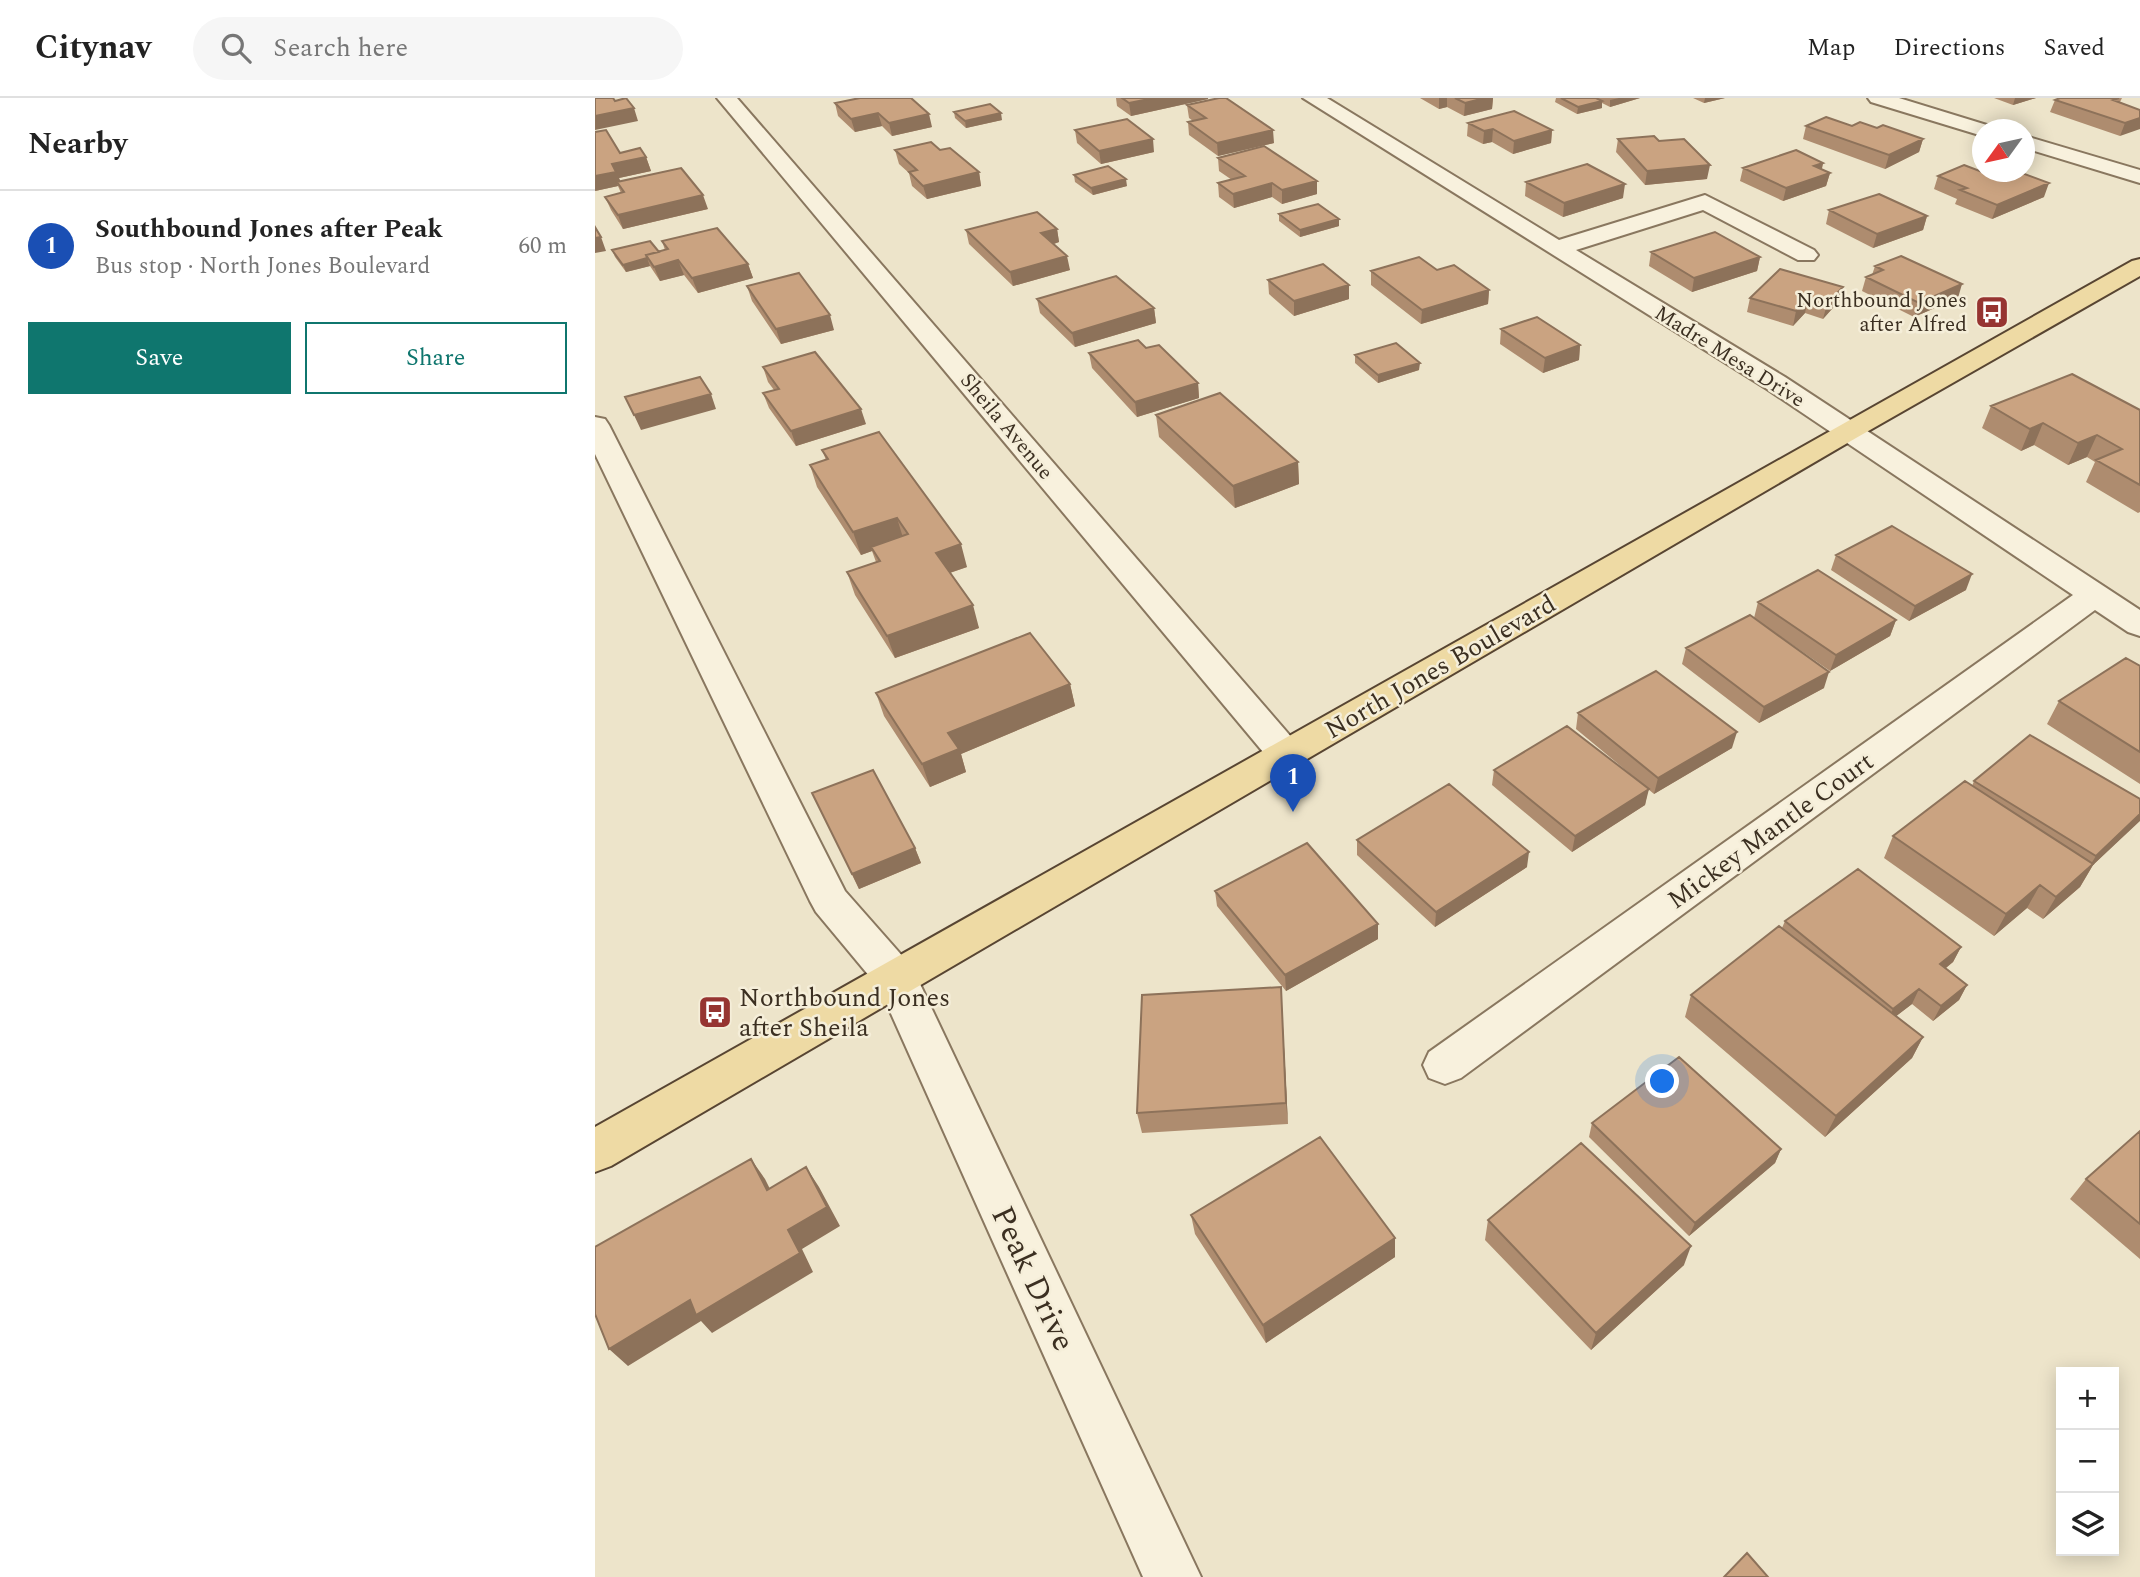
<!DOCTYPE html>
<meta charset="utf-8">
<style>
:root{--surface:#fff;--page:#f6f6f6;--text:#222;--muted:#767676;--line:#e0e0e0;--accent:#0f766e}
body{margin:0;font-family:Spectral,serif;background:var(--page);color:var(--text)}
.controls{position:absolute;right:21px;bottom:21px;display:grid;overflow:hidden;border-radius:0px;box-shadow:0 4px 18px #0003}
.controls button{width:63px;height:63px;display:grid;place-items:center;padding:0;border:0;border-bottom:2px solid var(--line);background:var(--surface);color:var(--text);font:35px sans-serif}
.compass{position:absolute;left:1377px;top:21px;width:63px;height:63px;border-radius:50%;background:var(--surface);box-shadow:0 4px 18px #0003;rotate:237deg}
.you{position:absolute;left:1068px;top:984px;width:24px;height:24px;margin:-18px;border:5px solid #fff;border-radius:50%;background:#1a73e8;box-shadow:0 0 0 10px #1a73e833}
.badge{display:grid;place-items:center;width:46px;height:46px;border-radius:50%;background:var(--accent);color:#fff;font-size:23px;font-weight:700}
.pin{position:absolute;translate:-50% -58px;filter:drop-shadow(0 2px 4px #0008)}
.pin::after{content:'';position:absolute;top:37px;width:24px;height:21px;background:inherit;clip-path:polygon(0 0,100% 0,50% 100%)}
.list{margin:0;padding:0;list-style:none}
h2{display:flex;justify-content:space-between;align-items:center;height:91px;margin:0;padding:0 28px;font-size:30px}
h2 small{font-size:23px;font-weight:400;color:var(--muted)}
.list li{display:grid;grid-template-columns:46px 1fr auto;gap:21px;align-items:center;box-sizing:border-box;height:112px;padding:0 28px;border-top:2px solid var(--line)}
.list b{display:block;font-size:26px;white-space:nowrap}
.list p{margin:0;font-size:23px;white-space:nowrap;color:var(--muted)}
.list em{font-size:23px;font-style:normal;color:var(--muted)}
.actions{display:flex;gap:14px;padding:21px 28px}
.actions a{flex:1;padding:16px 0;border:2px solid var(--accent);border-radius:0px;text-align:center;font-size:24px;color:var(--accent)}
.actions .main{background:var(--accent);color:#fff}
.icon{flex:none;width:38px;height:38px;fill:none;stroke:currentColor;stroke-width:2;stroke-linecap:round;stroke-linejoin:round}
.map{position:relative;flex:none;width:1545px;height:1479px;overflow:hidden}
header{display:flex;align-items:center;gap:42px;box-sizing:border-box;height:98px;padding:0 35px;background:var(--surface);border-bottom:2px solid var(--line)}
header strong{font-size:33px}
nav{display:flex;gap:38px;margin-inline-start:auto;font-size:24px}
.search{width:490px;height:63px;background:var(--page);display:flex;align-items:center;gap:18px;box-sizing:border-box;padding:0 24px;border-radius:38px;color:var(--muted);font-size:26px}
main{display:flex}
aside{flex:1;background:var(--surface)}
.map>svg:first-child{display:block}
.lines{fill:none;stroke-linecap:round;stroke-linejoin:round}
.minor-casing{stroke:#89775f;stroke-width:4}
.major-casing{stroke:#584532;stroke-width:4}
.minor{fill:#f8f1dd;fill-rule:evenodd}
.major{fill:#eedaa4;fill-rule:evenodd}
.wall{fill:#ae8c6f}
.shaded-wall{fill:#8d725a}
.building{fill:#caa381;stroke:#8d725a;stroke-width:2}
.labels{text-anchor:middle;stroke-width:5;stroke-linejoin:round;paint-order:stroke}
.far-poi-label{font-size:21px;fill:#3b2f21;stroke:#f5eed9;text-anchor:end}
.far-street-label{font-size:21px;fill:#3b2f21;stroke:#f5eed9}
.street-label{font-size:26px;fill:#3b2f21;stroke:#f5eed9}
.poi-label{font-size:26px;fill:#3b2f21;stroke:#f5eed9;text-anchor:start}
.near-street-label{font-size:32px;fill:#3b2f21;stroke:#f5eed9}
</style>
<header>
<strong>Citynav</strong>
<div class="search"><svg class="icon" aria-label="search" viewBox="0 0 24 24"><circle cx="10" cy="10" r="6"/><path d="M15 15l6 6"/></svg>Search here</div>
<nav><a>Map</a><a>Directions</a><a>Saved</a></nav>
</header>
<main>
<aside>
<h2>Nearby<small></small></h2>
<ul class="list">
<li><span class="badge" style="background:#1a4fb4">1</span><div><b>Southbound Jones after Peak</b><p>Bus stop · North Jones Boulevard</p></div><em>60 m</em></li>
</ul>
<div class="actions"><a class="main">Save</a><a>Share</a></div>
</aside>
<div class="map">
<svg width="1545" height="1479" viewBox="0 0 1545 1479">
<rect width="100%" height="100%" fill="#ede4ca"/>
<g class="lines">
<g class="minor-casing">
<path id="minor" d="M122,0H142L704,648L709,657L704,666L691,670L678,666Z
M708,0H732L964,142L1110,97L1219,152L1223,157L1219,162H1203L1108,112L981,152L1190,279L1545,512V538L1533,534L1500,512L866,980L850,986L834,980L828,967L834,954L1478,497L1172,291Z
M1273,0H1304L1395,28L1398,32H1388V38L1381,36L1276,4Z
M1430,38L1545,72V85L1430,50Z
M0,319L10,321L14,327L250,793L317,869L606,1479H548L285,891L221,814L215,803L0,356Z"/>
</g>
<g class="major-casing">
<path id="major" d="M1545,161V178L1261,340L16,1068L0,1074V1029L1537,163Z"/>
</g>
<use href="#minor" class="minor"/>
<use href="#major" class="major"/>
</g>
<path class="wall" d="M265,0L337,29L297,38L287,28L260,34L243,18L240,5Z
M521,0H613V1L536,18L522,8Z
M825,0H898L897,11L869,18L852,9L844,11Z
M961,0H1045L1015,9L1007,5V10L982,16L960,4Z
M1098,0H1130L1109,5Z
M1399,0H1441L1418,7Z
M1527,0L1525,4L1545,12L1525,38L1455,14L1460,2Z
M592,7L679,45L623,58L594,37L593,24L598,23L594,20Z
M359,14L407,22L371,30L360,20Z
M873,25L957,32L956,45L918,56L897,44L888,46L872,38Z
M1211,28H1257L1282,30L1328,41L1324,54L1290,71L1208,41Z
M480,32L559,54L506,66L482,45Z
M1023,41L1064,43L1112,81L1050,87L1021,54Z
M300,52H345L384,74L386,88L332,101L317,88L314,75L304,66Z
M25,55L51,59L56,73L24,80L25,83L113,111L28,131L16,112L10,99L26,95L23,88L0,93Z
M623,60L722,83V96L687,106L677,99L639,110L624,99L623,85L637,82L624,73Z
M1228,65L1227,71L1235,75L1231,88L1188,103L1145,83L1148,70Z
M479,77L532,88L498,97L480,84Z
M1343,78L1449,99L1397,121L1360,106L1362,101L1339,91Z
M931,84L1028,100L968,119L930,98Z
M1234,112L1332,118L1328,132L1278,150L1231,126Z
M684,116L744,121V128L705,139L684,123Z
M462,131L464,144L459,146L475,172L418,188L374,146L371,132Z
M67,143L153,166L158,180L103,195L89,177L65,183L55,168L31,174L20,159L17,152L64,154L70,152Z
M1056,154L1165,159L1162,173L1097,194L1054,168Z
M1280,168L1363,200L1319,219L1267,193L1271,179L1277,177Z
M842,172L894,192L893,206L826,226L776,187V173Z
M673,182L754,201L699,218L674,196Z
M152,188L239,232L186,246L157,203Z
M1248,189L1244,203L1228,221L1210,215L1198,228L1152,214L1155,200Z
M442,201L559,210L561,225L480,249L445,215Z
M906,231L985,247L984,262L948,275L905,246Z
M494,255L603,285L604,300L542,319L497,270Z
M760,257L824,272L783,285L760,265Z
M168,269L271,326L201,348L174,310L168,295L179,292L173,284Z
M1396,308L1545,312V414L1543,415L1491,384L1500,364L1492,359L1473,367L1439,347L1426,353L1387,330Z
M561,317L703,364L704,386L640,410L564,339Z
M227,352L372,469L355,475L384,530L300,560L260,497L252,474L281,464L277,453L266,457L222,389L215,367L231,362Z
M1241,457L1371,492L1314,523L1236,472Z
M1163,504L1301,522L1295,538L1235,573L1159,520Z
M1091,550L1229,590L1164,625L1087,566Z
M1545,568V686L1452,626L1464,603Z
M475,586L480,608L366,656L371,674L335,689L289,618L281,595Z
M983,615L1137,650L1059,696L1053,691L1050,707L977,754L897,687L899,672L1051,689L981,631Z
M1379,683L1545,701V722L1498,767L1485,789L1448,821L1432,810L1399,838L1289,760L1298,738L1377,688Z
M217,695L320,750L326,765L264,791Z
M762,742L932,769L840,829L762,757Z
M620,793L783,826V841L691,893L622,808Z
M1190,823L1366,849L1358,864L1351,870L1372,887L1364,902L1338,923L1317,906L1301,918L1328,939L1317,960L1230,1039L1090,919L1096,897L1187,830Z
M686,889L693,1026L547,1035L542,1015Z
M997,1025L1186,1051L1180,1065L1094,1138L994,1039Z
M1545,1033V1161L1475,1101L1491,1081Z
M596,1117L800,1159L671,1245L600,1136Z
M893,1122L1089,1167L996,1252L890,1142Z"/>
<path class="shaded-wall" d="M559,0H613V1L536,18L534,5Z
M844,0H852V9L844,11Z
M890,0H898L897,11L869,18L870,5Z
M1024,0H1045L1015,9V2Z
M1110,0H1130L1109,5Z
M1420,0H1441L1418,7Z
M1007,3V10L982,16L983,9Z
M39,10L43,23L0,32V18Z
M283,15L287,28L260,34L256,21Z
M406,15L407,22L371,30L370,23Z
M334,16L337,29L297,38L294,25Z
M1545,20V31L1525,38L1530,25Z
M898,31L897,44L888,46L889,33Z
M678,32L679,45L623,58L622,45Z
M957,32L956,45L918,56L919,43Z
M558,41L559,54L506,66L504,53Z
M1328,41L1324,54L1290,71L1294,57Z
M51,59L56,73L24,80L27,87L22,84L23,88L0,93V78L17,66Z
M1228,65L1225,78L1219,68Z
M1115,67L1112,81L1050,87L1052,73Z
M384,74L386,88L332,101L328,88Z
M1235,75L1231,88L1188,103L1191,90Z
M531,81L532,88L498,97L496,90Z
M722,83V96L687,106V92Z
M677,85V99L639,110L638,96Z
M1454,85L1449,99L1397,121L1402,107Z
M1030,86L1028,100L968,119L969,105Z
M108,97L113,111L28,131L23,117Z
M1332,118L1328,132L1278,150L1282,136Z
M744,121V128L705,139V132Z
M462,131L464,144L449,149L446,135Z
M6,139L11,153L0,155V140Z
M472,158L475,172L418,188L415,174Z
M1165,159L1162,173L1097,194L1099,180Z
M52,160L55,168L31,174L28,167Z
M83,162L89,177L65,183L59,169Z
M153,166L158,180L103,195L97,180Z
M1367,186L1363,200L1319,219L1324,205Z
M754,187V201L699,218V203Z
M1248,189L1244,203L1228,221L1232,206Z
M894,192L893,206L826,226L827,212Z
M1213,201L1210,215L1198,228L1201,213Z
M559,210L561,225L480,249L477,235Z
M235,217L239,232L186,246L181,231Z
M985,247L984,262L948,275L950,260Z
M825,265L824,272L783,285V277Z
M603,285L604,300L542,319L540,304Z
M116,296L121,311L46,332L39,317Z
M266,311L271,326L201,348L196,333Z
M1448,325L1439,347L1426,353L1435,331Z
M1502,337L1492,359L1473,367L1483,345Z
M703,364L704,386L640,410L638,388Z
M302,420L309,443L276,449L277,453L266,457L258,434Z
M366,446L372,469L348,477L341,455Z
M1377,476L1371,492L1314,523L1320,508Z
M378,507L384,530L300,560L292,538Z
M1301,522L1295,538L1235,573L1241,557Z
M1234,574L1229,590L1164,625L1169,609Z
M475,586L480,608L366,656L371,674L335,689L327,666L353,635Z
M1142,634L1137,650L1059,696L1063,680Z
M1054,691L1050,707L977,754L980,738Z
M1545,716V723L1498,767L1485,789L1448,821L1461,799L1492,772L1501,758Z
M320,750L326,765L264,791L257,776Z
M934,754L932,769L840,829L841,814Z
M1445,787L1432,810L1399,838L1411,816Z
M783,826V841L691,893L690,877Z
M1366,849L1358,864L1337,881L1345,866Z
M1372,887L1364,902L1338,923L1346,908Z
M686,889L687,911L693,1026L691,1005Z
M1324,891L1317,906L1291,926L1298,911Z
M1328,939L1317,960L1230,1039L1241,1018Z
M1186,1051L1180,1065L1094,1138L1100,1125Z
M156,1061L170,1081L185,1111L172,1092Z
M211,1069L224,1089L245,1128L207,1151L218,1174L117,1235L106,1223L33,1268L14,1251L193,1132Z
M800,1140V1159L671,1245L668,1227Z
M1096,1148L1089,1167L996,1252L1001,1235Z"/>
<path class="building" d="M0,0H18L20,3L31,0L39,10L0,18Z
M265,0H316L334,16L294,25L283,15L256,21L240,5Z
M527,0H559L534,5Z
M624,0H631L678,32L622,45L593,24L611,20L592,7Z
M860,0H890L870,5Z
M966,0H1001L1007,3L983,9Z
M1465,0H1524L1518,2L1545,12V20L1530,25L1460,2Z
M395,6L406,15L370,23L359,14Z
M919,13L957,32L919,43L898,31L889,33L873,25Z
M1231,19L1257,28L1265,24L1282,30L1288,27L1328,41L1294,57L1211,28Z
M532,21L558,41L504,53L480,32Z
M11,32L25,55L45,50L51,59L17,66L21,74L0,78V34Z
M1059,38L1064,43L1089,41L1115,67L1052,73L1023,41Z
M336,44L345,52L355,50L384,74L328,88L314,74L322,72L300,52Z
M669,48L722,83L687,92L677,85L638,96L623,85L650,78L623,60Z
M1201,52L1228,65L1219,68L1235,75L1191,90L1148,70Z
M992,66L1030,86L969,105L931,84Z
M1369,67L1408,82L1427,75L1454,85L1402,107L1365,92L1372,90L1343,78Z
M513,68L531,81L496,90L479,77Z
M86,70L108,97L23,117L10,99L29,94L22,84Z
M1284,96L1332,118L1282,136L1234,112Z
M723,106L744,121L705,132L684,116Z
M442,114L462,131L446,135L472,158L415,174L371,132Z
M0,129L6,139L0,140Z
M122,130L153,166L97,180L83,162L59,169L51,157L73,151L67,143Z
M1120,134L1165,159L1099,180L1056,154Z
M55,143L64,154L51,157L52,160L28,167L17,152Z
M1306,158L1367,186L1324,205L1271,179L1288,172L1280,168Z
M824,159L842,172L859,167L894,192L827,212L776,173Z
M728,166L754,187L699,203L673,182Z
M1185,171L1248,189L1232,206L1213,201L1201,213L1155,200Z
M204,175L235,217L181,231L152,188Z
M521,178L559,210L477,235L442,201Z
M942,219L985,247L950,260L906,231Z
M543,242L551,250L564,247L603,285L540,304L494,255Z
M801,245L825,265L783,277L760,257Z
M220,254L266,311L196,333L168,295L184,291L168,269Z
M1477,276L1545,312V387L1501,362L1527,351L1502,337L1483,345L1448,325L1435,331L1396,308Z
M105,279L116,296L39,317L30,299Z
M625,295L703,364L638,388L561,317Z
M284,334L366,446L341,455L378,507L292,538L252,474L285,463L276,449L313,436L302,420L258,434L215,367L233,361L227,352Z
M1297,428L1377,476L1320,508L1241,457Z
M1223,472L1301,522L1241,557L1163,504Z
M1155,517L1234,574L1169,609L1091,550Z
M435,535L475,586L353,635L364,651L327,666L281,595Z
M1531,560L1545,568V654L1464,603Z
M1061,573L1142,634L1063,680L983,615Z
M972,628L1054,691L980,738L899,672Z
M1435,637L1545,701V716L1501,758L1379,683Z
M278,672L320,750L257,776L217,695Z
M1370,683L1498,766L1461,799L1445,787L1411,816L1298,738Z
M854,686L934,754L841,814L762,742Z
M712,745L783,826L690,877L620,793Z
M1263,771L1366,849L1345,866L1372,887L1346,908L1324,891L1298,911L1190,823Z
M1184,828L1328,939L1241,1018L1096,897Z
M686,889L691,1005L542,1015L547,897Z
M1084,959L1186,1051L1100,1125L997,1025Z
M1545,1033V1126L1491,1081Z
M725,1039L800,1140L668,1227L596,1117Z
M986,1045L1096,1148L1001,1235L893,1122Z
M156,1061L172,1092L211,1069L232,1109L193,1132L205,1155L101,1217L95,1202L14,1251L0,1216V1149Z
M1152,1455L1173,1479H1129Z"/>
<defs>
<g id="bus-square" transform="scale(1.75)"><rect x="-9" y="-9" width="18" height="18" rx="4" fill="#963431" stroke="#f5eed9"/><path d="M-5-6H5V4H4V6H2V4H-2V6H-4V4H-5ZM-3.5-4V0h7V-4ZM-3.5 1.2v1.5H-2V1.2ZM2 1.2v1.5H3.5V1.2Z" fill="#fff"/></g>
</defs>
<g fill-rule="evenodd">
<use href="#bus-square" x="1397" y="214"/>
<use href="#bus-square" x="120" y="914"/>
</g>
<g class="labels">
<g class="far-poi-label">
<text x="1372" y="209">Northbound Jones<tspan x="1372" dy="24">after Alfred</tspan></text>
</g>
<g class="far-street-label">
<text transform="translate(1135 258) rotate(32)" y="7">Madre Mesa Drive</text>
<text transform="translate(412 328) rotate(50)" y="7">Sheila Avenue</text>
</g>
<g class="street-label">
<text transform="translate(845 568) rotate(-30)" y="9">North Jones Boulevard</text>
<text transform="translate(1175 732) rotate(-36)" y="9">Mickey Mantle Court</text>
</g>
<g class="poi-label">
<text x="144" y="908">Northbound Jones<tspan x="144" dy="30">after Sheila</tspan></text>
</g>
<g class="near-street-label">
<text transform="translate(439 1180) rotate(65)" y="11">Peak Drive</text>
</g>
</g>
</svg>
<div class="controls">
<button>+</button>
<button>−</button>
<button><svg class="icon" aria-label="layers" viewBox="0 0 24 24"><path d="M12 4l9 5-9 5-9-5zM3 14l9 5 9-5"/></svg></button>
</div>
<svg class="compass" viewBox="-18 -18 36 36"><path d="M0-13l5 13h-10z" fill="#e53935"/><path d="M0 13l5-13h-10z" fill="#767676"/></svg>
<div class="you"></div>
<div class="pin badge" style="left:698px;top:714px;background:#1a4fb4">1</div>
</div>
</main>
